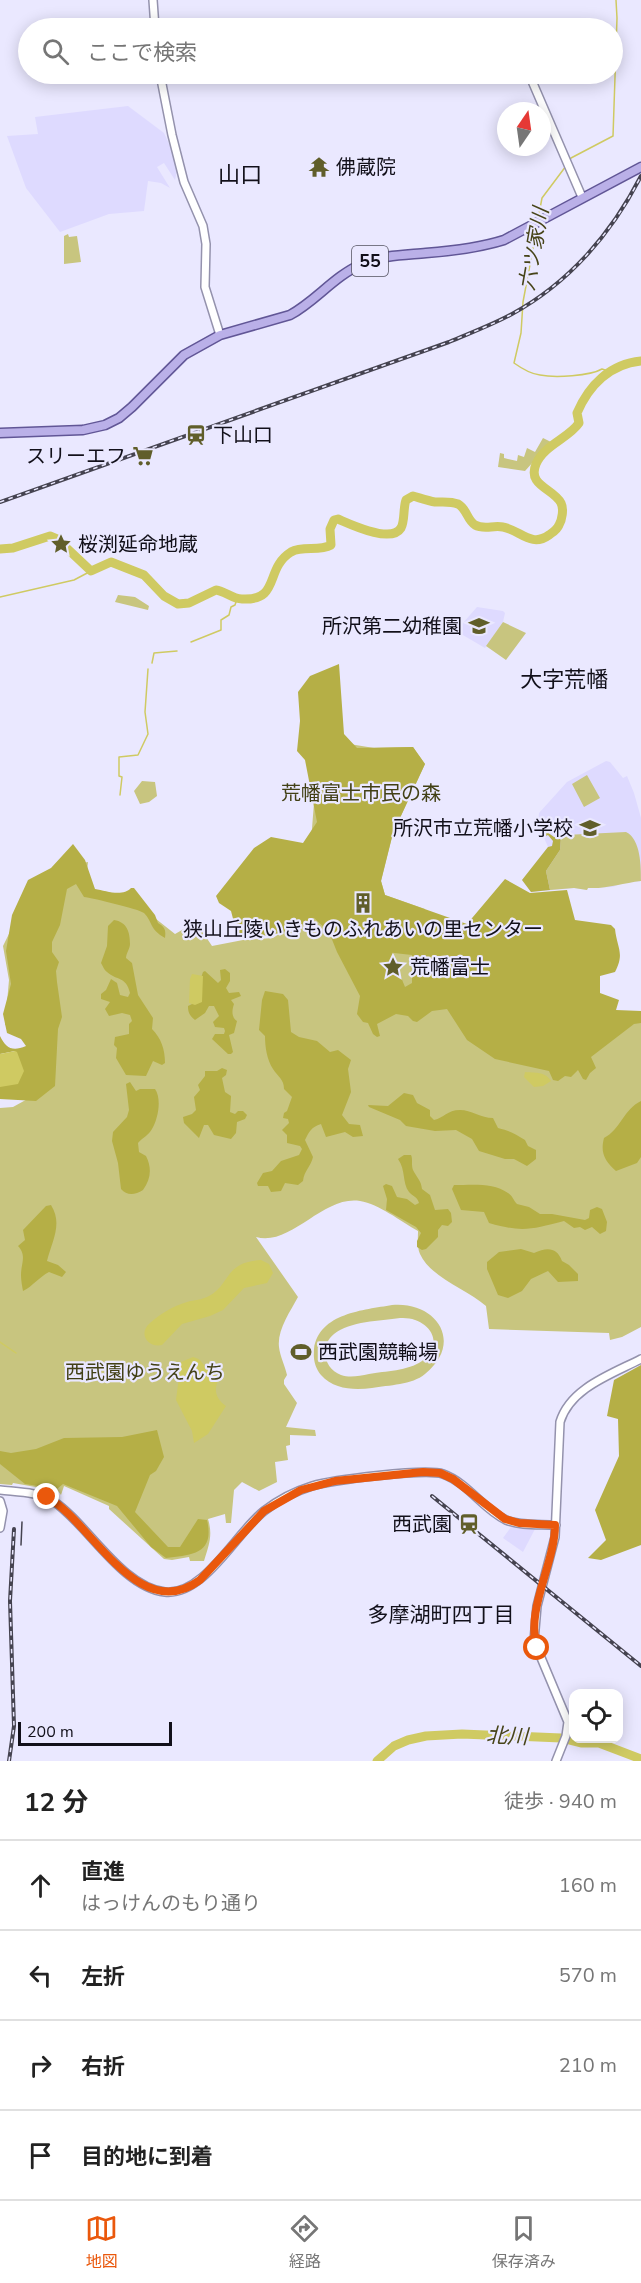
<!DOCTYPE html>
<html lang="ja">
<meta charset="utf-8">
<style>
:root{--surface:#fff;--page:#f6f6f6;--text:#222;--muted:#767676;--line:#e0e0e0;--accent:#ea580c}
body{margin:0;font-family:"Nunito Sans","Noto Sans JP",sans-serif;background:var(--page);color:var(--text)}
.controls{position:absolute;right:18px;bottom:18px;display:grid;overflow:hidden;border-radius:12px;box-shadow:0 3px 15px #0003}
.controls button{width:54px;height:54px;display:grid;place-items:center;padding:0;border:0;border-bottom:2px solid var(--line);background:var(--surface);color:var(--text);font:30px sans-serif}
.compass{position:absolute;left:497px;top:102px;width:54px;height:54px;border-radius:50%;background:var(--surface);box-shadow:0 3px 15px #0003;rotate:13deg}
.scale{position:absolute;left:18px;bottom:15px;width:154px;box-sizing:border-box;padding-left:6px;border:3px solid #12101a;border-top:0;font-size:16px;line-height:21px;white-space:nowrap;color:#12101a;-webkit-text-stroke:4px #eae8ff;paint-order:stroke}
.stop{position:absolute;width:18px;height:18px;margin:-14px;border:4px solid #ea580c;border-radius:50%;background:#fff}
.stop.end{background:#ea580c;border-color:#fff;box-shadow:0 2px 6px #0008}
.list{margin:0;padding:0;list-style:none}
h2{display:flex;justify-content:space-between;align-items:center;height:78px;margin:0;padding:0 24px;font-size:26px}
h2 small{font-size:20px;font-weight:400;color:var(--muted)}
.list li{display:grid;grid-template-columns:39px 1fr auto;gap:18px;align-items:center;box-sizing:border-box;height:90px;padding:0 24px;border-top:2px solid var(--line)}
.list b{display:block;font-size:22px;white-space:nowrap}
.list p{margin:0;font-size:20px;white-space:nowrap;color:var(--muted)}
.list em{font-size:20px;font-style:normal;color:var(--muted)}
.icon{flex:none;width:33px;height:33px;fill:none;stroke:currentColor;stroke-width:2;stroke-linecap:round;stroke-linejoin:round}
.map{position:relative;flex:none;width:641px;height:1761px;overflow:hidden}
.search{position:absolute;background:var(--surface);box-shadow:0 3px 15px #0003;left:18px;right:18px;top:18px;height:66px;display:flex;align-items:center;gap:15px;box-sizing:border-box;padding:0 21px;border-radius:33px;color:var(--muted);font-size:22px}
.sheet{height:438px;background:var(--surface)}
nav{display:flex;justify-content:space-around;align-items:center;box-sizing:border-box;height:84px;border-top:2px solid var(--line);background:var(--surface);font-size:16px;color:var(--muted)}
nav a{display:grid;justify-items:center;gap:3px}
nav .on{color:var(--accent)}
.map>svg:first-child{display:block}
.built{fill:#dedaff}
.green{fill:#c8c57f;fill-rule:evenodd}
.forest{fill:#b5af46;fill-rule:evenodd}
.water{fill:#cfca62}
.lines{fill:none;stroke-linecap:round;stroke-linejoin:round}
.stream{stroke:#cfca62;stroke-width:1.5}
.river{stroke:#cfca62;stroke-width:9}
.tertiary-casing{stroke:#9492ad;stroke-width:10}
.primary-casing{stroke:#615696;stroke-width:11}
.tertiary{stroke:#fff;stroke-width:7}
.primary{stroke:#bab0e8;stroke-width:8}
.tram{stroke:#454350;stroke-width:1.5}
.rail-casing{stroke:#454350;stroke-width:4}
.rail{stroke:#eae8ff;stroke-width:1.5;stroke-dasharray:4.5;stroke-linecap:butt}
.route{stroke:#ea580c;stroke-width:8}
.labels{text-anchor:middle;stroke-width:4.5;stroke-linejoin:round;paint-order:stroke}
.shield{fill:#eae8ff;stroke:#53515f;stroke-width:1.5}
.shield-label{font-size:18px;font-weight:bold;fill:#12101a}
.poi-label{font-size:20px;fill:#12101a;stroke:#eae8ff;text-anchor:start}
.park-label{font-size:20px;fill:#424015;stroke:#eae8ff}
.water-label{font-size:21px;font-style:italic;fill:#474419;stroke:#eae8ff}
.neighbourhood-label{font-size:21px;fill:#12101a;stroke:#eae8ff}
.quarter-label{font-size:22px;fill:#12101a;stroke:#eae8ff}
</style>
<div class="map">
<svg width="641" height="1761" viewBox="0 0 641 1761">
<rect width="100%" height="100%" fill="#eae8ff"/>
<path class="built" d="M128,106L164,133L171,148L177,171L175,180L164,163L157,167L170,188L161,183L148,181L144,211L109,214L60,232L26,188L7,136L38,134L35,117Z
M477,607L503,611L505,613L503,622L485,648L456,631Z
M606,761L610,762L623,778L627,776L634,793L641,818V881L622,883L613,887L588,888L587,890L574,888L531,892L522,880L548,847L538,824L539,813L567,782Z
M511,1527L535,1529L523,1552L503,1538Z"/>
<path class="green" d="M68,234L69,237L77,236L81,262L64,264V236Z
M543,438L551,442L525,471L498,467L500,453L504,454V458L517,461L518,455L524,457L527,448L535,452Z
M118,595L135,597L149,606L148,610L115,602Z
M503,622L526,633L506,660L486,646Z
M319,739L374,748L413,747L425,764L393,833L381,881L385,895L425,909L413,1002L641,1015V1327L622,1337L610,1340L609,1333L489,1329L486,1306C467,1289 431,1278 420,1254C417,1248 418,1237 418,1231C400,1221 379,1204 360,1201C323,1195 291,1247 256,1237L298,1297C290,1312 277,1330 279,1347C280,1356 285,1366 287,1375L284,1380V1384L297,1403L286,1427L315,1430L316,1436L290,1435V1445L286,1446L288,1460L275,1462L277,1482L259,1491L242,1482L234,1490L231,1523H226L225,1514L208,1519C213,1535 209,1545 204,1561H190L189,1557L172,1560L164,1559L109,1509V1506L64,1486L61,1495L58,1491L13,1483L12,1485L0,1484V1108L13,1107L42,1091L38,1038L5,1025L9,980L3,946L36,879L58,868L88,862L85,888L139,898L151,915L175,934L196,922L212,946L243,940L273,938L279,934L310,854Z
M587,775L600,798L584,807L572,784Z
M142,781L155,782L157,796L149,802L140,804L134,791Z
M626,832C641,839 641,867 641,881C623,883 607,889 588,888L587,890L574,888L550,890L546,871L560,850L561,837H565V835Z
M392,1305C437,1301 464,1343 425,1374C412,1385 389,1385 372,1388C355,1390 334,1390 321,1375C315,1368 313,1359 314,1349C319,1313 364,1310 392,1305ZM400,1318C428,1316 447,1343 422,1361C408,1371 385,1371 369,1374C359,1376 350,1378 341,1375C324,1369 319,1346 334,1334C350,1321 380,1321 400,1318Z"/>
<path class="forest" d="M339,664L344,734L357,748L413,747L425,764L393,833L381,881L385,895L467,924L505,879L530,893L567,890L575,920L611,925L615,929C617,948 625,953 615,972L600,976V993L619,1000L616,1010L641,1011V1023L634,1024L591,1057L596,1068L590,1073L586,1080L583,1079L578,1070L571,1077L565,1076L558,1081L553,1080L549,1071L495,1059L467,1040L447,1009L432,1011L417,1022L413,1021L408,1016L396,1014L377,1024L380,1036L377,1037L373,1034L368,1023L363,1022L357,1014L360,996L337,952L329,932L314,918L287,932L244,939L237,934L231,911L219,903L216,896L254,848L271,837L303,843L317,822L305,760L297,751L300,721L298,692L310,676ZM394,953L412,955V983L405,987L394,960Z
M547,832L554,837H561L560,850L546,871L550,890L531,892L522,880L548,847L552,846L553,841L548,835L544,837L543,835Z
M73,844L85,860L95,889C106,891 123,897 131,888H134L155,915L158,923C165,927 166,930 165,938C149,929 153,922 144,913C139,909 92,898 84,897L76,884L67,889L60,925L52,942V952L59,962L56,971L57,982L62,1017L58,1029L55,1086L36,1101L0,1099V1086L15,1051L0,1054V1036C6,1048 12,1052 26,1046L21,1039L7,1033L3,1014L11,984L6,951L12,915L28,880L51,868Z
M114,920C127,922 130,932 130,944C130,949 126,953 126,958L132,963L138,995L153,1018L152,1029C161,1038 165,1049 165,1063L162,1065L153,1061L146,1076L126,1075L116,1058L117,1048L114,1045L115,1037L129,1034V1024L132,1021L130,1015L122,1013L109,1016L105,1009L110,1002L101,999V994L106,990L111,979L117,983L120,995L128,997L130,993C126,976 117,981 107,972C104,970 103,966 101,963L107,946L108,926Z
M225,969L230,973V981L226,988L229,993L239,992L241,996L231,1000L234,1004C232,1010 231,1017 237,1021L234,1033L229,1035L233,1052L231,1054H228L212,1039L215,1034H224L225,1031L224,1028L215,1027L213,1022L219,1016L214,1006H209L205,1013L195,1020C190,1016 188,1013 188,1006L192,1004L203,972L205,971L218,983L221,980L220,970Z
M265,991L283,994L288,1000L291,1032L299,1037L317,1041L330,1052L338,1050L351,1060L348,1069L351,1092L342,1115L349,1124L360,1125L363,1136L353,1137L345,1132L326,1137L321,1124C311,1127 309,1132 305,1140L313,1157C311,1166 304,1171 303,1181L298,1185L285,1183L281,1191L271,1192L268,1186H258L257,1183L263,1173L272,1171L281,1161L299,1155L302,1149L300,1146L287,1143V1135L282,1130L289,1123L288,1119L283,1118L284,1113L287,1111L292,1097L284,1089C284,1079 278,1077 273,1069C267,1060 265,1047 265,1036L259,1030L262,1000Z
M222,1068L227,1070L226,1075L222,1078L225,1092L231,1096L230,1112L235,1114L238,1111H243L247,1115L245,1119L237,1122L236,1133L231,1139L214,1135L208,1125H204L199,1138L184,1123L183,1117L192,1114L196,1110L194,1097L200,1090L198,1085L205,1076V1071H217Z
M130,1082L136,1091L140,1089H155C162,1099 158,1119 152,1129C149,1135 142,1138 138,1143L139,1152L146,1156C152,1168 151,1179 143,1190C135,1195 127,1196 121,1189L118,1163L112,1141L113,1132L127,1117L129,1110L126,1084Z
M404,1093L413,1095L417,1103L430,1110V1116L434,1120C444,1118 447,1110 460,1110C471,1110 481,1118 493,1118L498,1128C510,1131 515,1134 525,1140L528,1146L536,1150V1159L527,1166L514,1159H505L479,1151L472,1139L456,1130L435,1131L406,1126L400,1120L369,1107L368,1105L388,1106Z
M641,1101V1157L637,1163L616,1171C605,1161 600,1153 604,1138C620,1130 624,1109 641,1101Z
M404,1155H411C413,1159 411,1165 413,1170C417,1178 421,1180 422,1189L430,1195L435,1210L448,1209L451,1213L452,1222L448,1226L442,1225L438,1230V1237L426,1249L422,1250L417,1247V1241L421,1233L416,1227L386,1210L387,1199L383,1186L386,1184L392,1186L397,1197L407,1199L415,1205L419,1203C417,1196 413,1197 409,1192C402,1183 406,1170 398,1159Z
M454,1185C471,1185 493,1182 508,1193C513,1196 513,1200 517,1204L529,1207L540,1214H552L585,1220L589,1218L590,1210L597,1207L602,1209L607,1222L606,1231L600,1234L592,1227L585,1230L580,1227L574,1228L564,1221C532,1229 523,1233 489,1223L484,1212L461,1210L452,1189Z
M51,1205C63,1224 52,1241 47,1261L58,1265L66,1272L62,1277L49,1272C39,1277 33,1286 23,1291C22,1286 21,1280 21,1275C21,1263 27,1256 18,1246L25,1240L23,1230L46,1206Z
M521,1249L534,1253C547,1247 557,1247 562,1261L569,1265L578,1274V1281L558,1282L548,1271L531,1279L522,1291L508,1298L498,1295L487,1269V1262L499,1252Z
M641,1365V1545L601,1560L588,1558L606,1540L595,1510L619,1456L618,1419L607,1416L614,1380Z
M157,1430L164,1457L156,1471L150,1475L135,1512L168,1547H180L198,1519L207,1520C215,1554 192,1555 166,1558L151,1547L117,1506L63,1484L57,1489L25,1484L0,1464V1451L11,1453L36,1449L64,1438L122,1437Z"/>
<path class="water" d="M192,974L203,976L202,1002L195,1005L189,1003L190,979Z
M15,1051L17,1052L24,1071L18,1084L0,1087V1054Z
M525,1072C534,1073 545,1071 551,1081L543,1086L534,1087L524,1077Z
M261,1260L269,1264L273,1273L267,1283L244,1288L223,1310L210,1316L182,1324L162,1345C147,1348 138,1333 150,1323C160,1314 173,1306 187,1302C194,1300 202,1300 209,1296C231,1284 224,1262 261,1260Z
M193,1357C202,1359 202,1364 207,1369C211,1373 215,1374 219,1379C213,1390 216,1399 226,1406L208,1434L194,1443L192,1431L176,1400L181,1362Z"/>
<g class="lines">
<path class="stream" d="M569,162L571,158L613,136L617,18L616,0
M538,219L542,198L566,166
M537,227L523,302L521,333L514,363C521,368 530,374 540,375C555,378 590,376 602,369L608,371
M0,597L74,580L91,571
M191,642L221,630V620L229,615L231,607L235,605L237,599
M152,663L154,653L177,651
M120,795L122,777L119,776V757L138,755L148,734L145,712L148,669
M0,1342L16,1353"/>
<path class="river" d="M0,549L13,548L50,536L57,539L91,571L111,562L144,575L164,596L178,604L189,603L216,590C225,591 232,599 242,599C281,601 264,569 291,552C303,545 319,552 331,545L330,529L334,520L338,519C350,524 391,544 401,528C405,521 403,508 406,500L413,496C420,498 428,501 435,502C443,502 451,501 458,504C467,509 467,520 475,525C484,530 493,525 503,527C520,530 531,548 549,535C553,532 557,530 559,525C562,520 564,509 561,503C553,488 527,486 536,464C544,445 569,438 579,423L577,413C589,385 610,364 641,361
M377,1761L394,1746L408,1740L426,1736L462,1734L561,1738L581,1743H599L641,1759"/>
<g class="tertiary-casing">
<path id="tertiary" d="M153,0L155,28
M160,74L172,135L184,182L203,226L206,244L205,287L220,335
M525,74L532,81L582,197
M0,1490C17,1492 39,1492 53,1501C87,1523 121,1587 165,1592C204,1596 236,1533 264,1511C278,1500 296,1491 312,1486C332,1480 426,1468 443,1474C468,1483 483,1509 506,1520C521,1526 539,1524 556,1525
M0,1501L3,1511L0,1528
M556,1761L566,1736L568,1722L534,1641L537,1606L555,1537L560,1422C570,1388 612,1374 641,1359"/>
</g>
<g class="primary-casing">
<path id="primary" d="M0,433L83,430L105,425L119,418L132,407L184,355L220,335L290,315C316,301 334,276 362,264C382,255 405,255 426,253C452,251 479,248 504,240L641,167"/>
</g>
<use href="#tertiary" class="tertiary"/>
<use href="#primary" class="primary"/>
<path class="tram" d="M21,1545L22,1522"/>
<g class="rail-casing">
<path id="rail" d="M0,502L449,342C470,333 492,325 512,314C569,283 612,233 641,176
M432,1496L641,1666
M9,1761L14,1726L10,1601L14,1529"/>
</g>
<use href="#rail" class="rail"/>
</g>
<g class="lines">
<path class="route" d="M47,1497C92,1522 138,1626 200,1580L264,1511L301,1490L335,1481L423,1472L440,1473L453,1479L505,1519L519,1523L555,1525C555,1564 525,1610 537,1648"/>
</g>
<defs>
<g id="temple-bare" transform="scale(1.62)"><path d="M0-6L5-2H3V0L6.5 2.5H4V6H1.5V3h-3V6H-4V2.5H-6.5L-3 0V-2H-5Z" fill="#605e2a" stroke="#eae8ff" stroke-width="2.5" paint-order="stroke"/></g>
<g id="station-bare" transform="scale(1.62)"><path d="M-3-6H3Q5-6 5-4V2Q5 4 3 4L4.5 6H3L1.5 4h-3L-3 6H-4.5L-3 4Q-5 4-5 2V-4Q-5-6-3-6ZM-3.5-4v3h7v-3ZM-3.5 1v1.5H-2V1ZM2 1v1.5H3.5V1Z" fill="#605e2a" stroke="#eae8ff" stroke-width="2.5" paint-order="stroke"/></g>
<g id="supermarket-bare" transform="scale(1.62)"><path d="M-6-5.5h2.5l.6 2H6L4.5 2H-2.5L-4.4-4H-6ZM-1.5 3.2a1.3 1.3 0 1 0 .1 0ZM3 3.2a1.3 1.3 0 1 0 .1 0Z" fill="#605e2a" stroke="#eae8ff" stroke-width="2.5" paint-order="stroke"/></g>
<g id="sight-bare" transform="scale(1.62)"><path d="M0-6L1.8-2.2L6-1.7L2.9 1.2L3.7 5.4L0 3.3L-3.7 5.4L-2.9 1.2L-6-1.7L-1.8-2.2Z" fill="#605e2a" stroke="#eae8ff" stroke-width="2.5" paint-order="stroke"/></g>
<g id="school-bare" transform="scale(1.62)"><path d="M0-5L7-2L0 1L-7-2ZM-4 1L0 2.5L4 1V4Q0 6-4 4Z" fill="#605e2a" stroke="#eae8ff" stroke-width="2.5" paint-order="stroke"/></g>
<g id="building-bare" transform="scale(1.62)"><path d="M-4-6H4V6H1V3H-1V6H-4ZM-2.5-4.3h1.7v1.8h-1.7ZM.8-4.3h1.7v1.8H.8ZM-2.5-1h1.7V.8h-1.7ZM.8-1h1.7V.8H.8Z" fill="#605e2a" stroke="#eae8ff" stroke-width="2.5" paint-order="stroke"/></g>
<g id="stadium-bare" transform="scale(1.62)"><path d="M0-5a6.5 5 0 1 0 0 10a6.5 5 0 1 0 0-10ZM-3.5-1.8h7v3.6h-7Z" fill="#605e2a" stroke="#eae8ff" stroke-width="2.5" paint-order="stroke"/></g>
</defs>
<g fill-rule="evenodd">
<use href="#temple-bare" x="319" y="167"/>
<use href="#station-bare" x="196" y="435"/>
<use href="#supermarket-bare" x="143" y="456"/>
<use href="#sight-bare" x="61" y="544"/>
<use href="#school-bare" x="479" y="626"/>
<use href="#school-bare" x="590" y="828"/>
<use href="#building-bare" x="363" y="903"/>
<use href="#sight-bare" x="393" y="967"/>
<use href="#stadium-bare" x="301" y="1352"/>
<use href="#station-bare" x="469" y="1524"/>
</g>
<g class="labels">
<rect class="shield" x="352" y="246" width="36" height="30" rx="4.5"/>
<g class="shield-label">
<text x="370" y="267">55</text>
</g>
<g class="poi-label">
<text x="336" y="174">佛蔵院</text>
<text x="213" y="442">下山口</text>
<text x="126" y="463" text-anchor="end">スリーエフ</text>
<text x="78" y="551">桜渕延命地蔵</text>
<text x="462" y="633" text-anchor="end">所沢第二幼稚園</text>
<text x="573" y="835" text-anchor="end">所沢市立荒幡小学校</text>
<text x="363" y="936" text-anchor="middle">狭山丘陵いきものふれあいの里センター</text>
<text x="410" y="974">荒幡富士</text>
<text x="318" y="1359">西武園競輪場</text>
<text x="452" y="1531" text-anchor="end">西武園</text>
</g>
<g class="park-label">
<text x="361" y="800">荒幡富士市民の森</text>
<text x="145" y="1379">西武園ゆうえんち</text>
</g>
<g class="water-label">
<text transform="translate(534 249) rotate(-80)" y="7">六ツ家川</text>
<text transform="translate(507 1736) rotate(2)" y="7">北川</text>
</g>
<g class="neighbourhood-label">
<text x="441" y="1622">多摩湖町四丁目</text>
</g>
<g class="quarter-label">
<text x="240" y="182">山口</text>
<text x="564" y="687">大字荒幡</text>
</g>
</g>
</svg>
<div class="controls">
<button><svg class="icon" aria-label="locate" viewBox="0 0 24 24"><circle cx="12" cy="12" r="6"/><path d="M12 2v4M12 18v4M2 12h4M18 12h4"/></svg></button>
</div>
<svg class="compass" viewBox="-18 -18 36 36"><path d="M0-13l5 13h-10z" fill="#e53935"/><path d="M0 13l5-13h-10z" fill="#767676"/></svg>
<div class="scale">200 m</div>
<div class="stop" style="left:537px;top:1648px"></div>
<div class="stop end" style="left:47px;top:1497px"></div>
<div class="search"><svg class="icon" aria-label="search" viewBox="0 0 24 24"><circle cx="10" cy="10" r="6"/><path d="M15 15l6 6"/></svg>ここで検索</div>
</div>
<section class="sheet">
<h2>12 分<small>徒歩 · 940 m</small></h2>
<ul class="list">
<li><svg class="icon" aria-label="ahead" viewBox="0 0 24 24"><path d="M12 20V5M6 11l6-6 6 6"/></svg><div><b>直進</b><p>はっけんのもり通り</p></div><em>160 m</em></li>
<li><svg class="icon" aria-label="left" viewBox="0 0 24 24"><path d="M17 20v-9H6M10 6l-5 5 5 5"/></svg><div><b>左折</b></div><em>570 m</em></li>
<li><svg class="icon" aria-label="right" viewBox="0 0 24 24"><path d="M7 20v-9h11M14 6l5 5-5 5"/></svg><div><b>右折</b></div><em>210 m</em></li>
<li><svg class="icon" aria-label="arrive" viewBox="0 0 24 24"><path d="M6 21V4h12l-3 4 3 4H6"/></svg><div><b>目的地に到着</b></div></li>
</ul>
</section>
<nav>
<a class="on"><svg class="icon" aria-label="map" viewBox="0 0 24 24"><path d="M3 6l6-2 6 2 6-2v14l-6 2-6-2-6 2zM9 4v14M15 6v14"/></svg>地図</a>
<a><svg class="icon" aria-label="directions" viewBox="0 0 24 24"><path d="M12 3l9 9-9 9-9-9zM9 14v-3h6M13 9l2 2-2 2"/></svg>経路</a>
<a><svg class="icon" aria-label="saved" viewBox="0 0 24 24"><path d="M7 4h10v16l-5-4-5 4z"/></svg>保存済み</a>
</nav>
